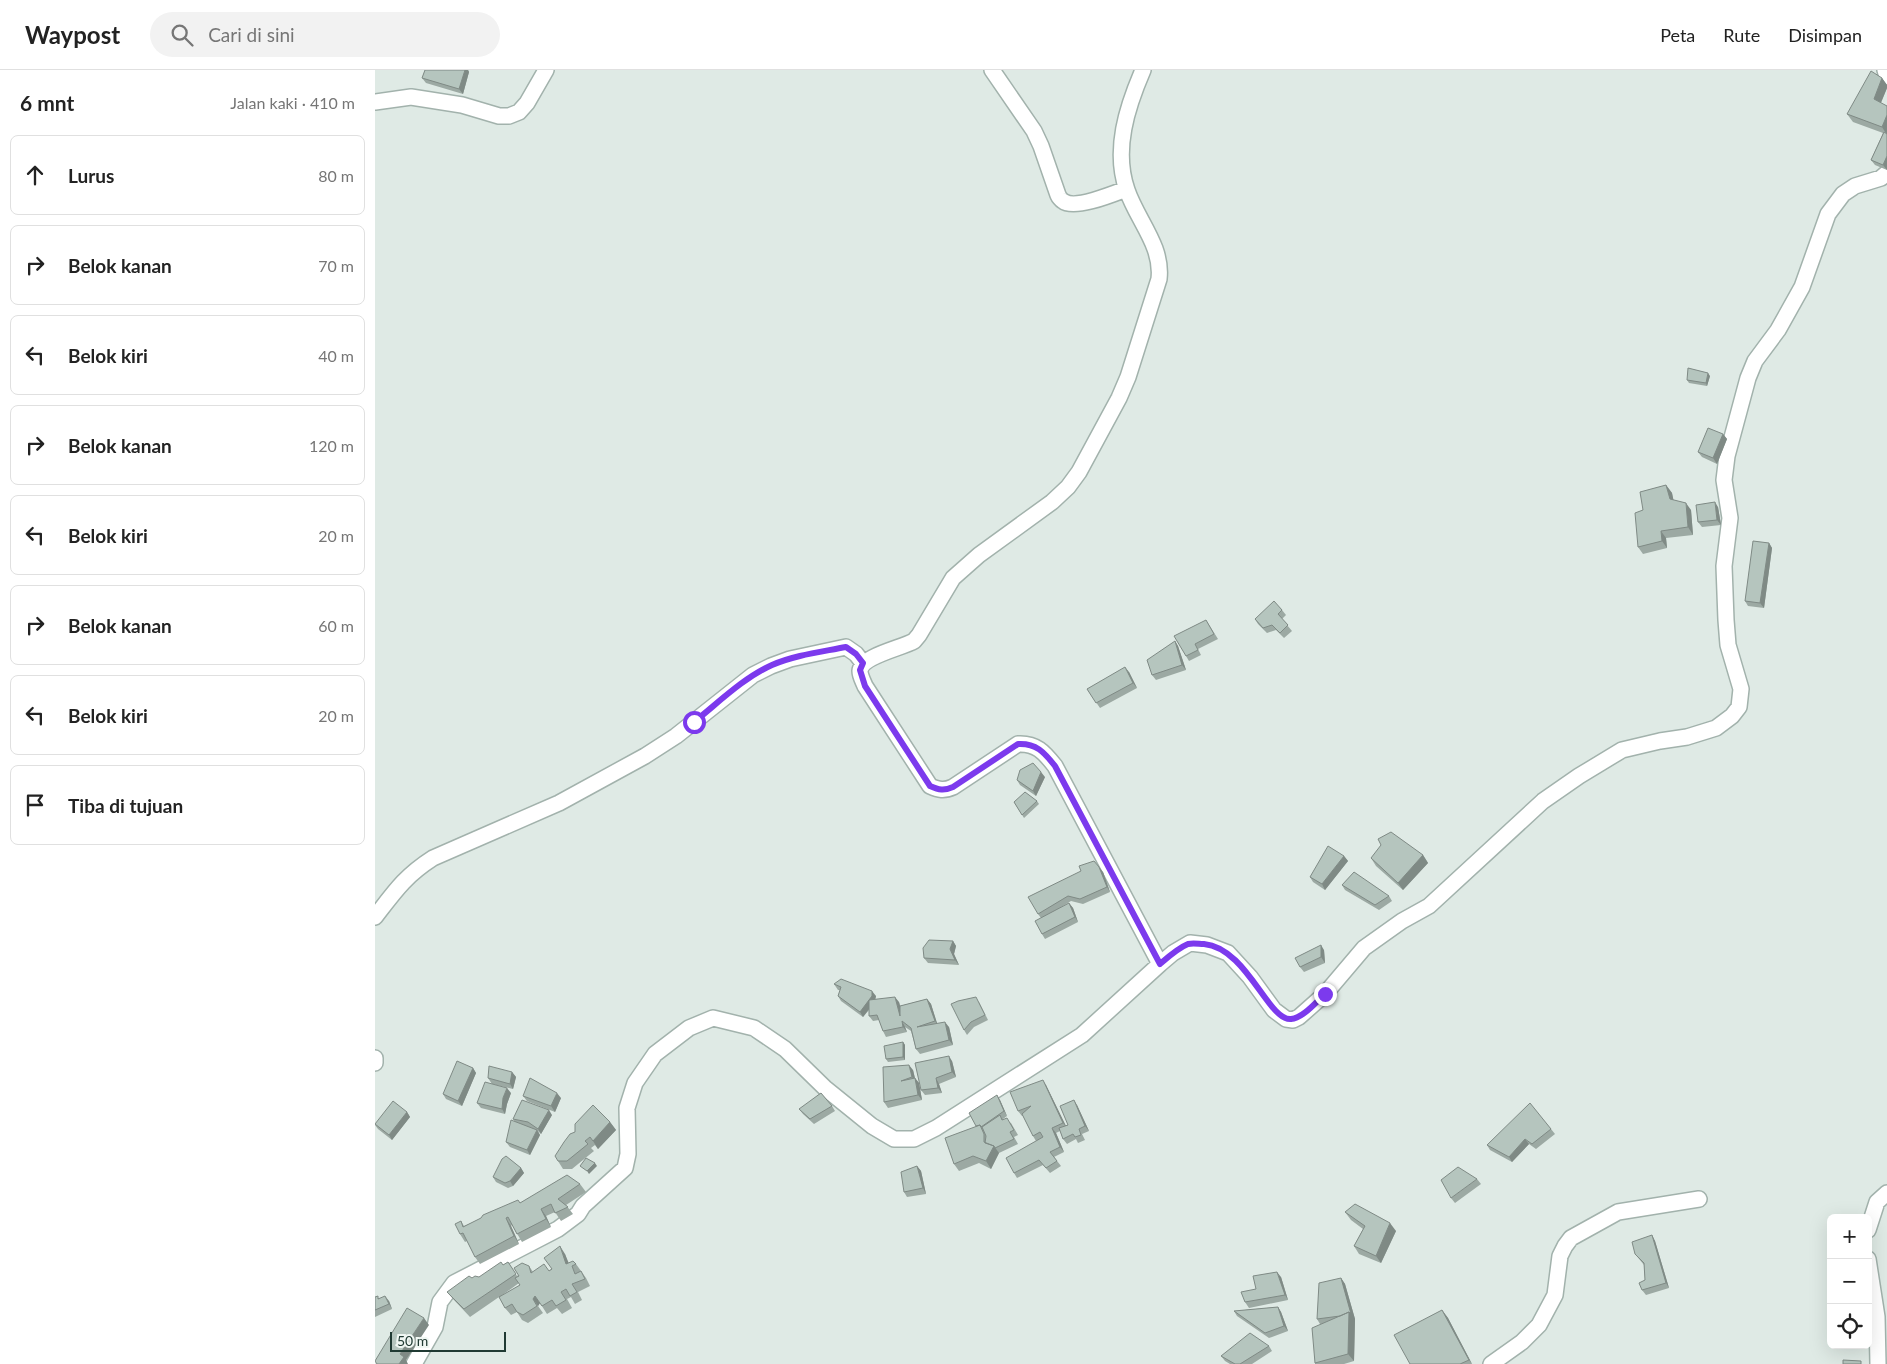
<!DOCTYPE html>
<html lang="id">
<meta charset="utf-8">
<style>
:root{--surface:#fff;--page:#f2f2f2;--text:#222;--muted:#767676;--line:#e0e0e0}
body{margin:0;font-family:Lato,sans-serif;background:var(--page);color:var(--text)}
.controls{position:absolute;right:15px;bottom:15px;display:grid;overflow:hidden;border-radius:8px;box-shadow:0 5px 20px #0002}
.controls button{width:45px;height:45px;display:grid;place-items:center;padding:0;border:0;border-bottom:1px solid var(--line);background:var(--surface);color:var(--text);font:25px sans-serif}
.scale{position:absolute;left:15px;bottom:12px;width:116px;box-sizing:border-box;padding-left:5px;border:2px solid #203a33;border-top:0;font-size:14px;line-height:18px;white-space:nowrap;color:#203a33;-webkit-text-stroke:4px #f0f7f3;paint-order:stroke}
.stop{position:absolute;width:15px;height:15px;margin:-11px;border:4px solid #7c3aed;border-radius:50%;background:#fff}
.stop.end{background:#7c3aed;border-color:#fff;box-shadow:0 1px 5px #0008}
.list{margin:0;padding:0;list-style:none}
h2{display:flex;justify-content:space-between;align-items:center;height:65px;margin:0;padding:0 20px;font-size:21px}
h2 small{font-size:16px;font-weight:400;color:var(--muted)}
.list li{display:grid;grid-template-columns:32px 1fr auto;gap:15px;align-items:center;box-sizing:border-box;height:80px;margin:0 10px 10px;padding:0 10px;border:1px solid var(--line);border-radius:8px}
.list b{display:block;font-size:19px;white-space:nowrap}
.list em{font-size:16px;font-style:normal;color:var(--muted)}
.icon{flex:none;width:28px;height:28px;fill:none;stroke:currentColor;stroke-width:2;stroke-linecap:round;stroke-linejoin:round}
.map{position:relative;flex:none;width:1512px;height:1294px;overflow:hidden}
header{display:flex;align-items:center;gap:30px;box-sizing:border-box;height:70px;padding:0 25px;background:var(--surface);border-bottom:1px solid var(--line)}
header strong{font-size:24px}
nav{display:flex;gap:28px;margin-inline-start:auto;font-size:18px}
.search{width:350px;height:45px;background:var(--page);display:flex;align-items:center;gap:12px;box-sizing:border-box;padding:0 18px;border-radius:28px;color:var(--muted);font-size:19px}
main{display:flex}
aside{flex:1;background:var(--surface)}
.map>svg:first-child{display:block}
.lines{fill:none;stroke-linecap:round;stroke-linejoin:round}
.minor-casing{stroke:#a2b2ac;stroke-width:18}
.minor{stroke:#fff;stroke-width:15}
.wall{fill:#9ca9a3;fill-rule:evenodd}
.shaded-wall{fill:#7f8a85}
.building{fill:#b5c5be;stroke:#7f8a85}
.route{stroke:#7c3aed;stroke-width:6}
</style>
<header>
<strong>Waypost</strong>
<div class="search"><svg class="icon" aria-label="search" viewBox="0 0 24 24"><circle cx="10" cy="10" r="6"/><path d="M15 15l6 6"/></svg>Cari di sini</div>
<nav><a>Peta</a><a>Rute</a><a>Disimpan</a></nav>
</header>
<main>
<aside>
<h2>6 mnt<small>Jalan kaki · 410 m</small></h2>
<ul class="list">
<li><svg class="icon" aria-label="ahead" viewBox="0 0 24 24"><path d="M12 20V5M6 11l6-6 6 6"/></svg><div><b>Lurus</b></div><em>80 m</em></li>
<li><svg class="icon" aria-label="right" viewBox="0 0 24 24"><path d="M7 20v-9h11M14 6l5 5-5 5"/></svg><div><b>Belok kanan</b></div><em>70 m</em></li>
<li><svg class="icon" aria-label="left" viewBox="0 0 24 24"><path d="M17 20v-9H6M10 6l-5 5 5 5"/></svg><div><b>Belok kiri</b></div><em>40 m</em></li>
<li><svg class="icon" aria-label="right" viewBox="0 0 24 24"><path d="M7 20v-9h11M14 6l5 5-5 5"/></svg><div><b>Belok kanan</b></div><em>120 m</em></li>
<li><svg class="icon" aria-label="left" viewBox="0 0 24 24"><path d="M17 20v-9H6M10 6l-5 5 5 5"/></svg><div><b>Belok kiri</b></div><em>20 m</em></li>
<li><svg class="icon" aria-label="right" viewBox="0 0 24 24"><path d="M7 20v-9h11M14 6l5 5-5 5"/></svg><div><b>Belok kanan</b></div><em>60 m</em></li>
<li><svg class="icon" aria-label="left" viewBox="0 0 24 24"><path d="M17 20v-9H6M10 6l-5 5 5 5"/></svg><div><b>Belok kiri</b></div><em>20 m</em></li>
<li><svg class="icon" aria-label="arrive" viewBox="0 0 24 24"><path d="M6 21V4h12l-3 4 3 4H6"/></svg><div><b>Tiba di tujuan</b></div></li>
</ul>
</aside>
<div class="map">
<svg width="1512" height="1294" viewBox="0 0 1512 1294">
<rect width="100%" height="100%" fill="#dfeae5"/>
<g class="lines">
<g class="minor-casing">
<path id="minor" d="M617,0L659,61L666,76L683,125C683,126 687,131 688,131C699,140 738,124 751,119
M768,0C752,37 738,80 752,120C762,150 788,176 784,209L753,307L744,328L704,402L693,417L677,432L604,485L578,508L544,565L539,571C527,578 486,586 485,601C485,606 488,611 490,616L555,716C564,720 569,721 578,717L643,674C661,673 669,682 680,696L785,894
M1510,0L1512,7
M0,32L36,27L87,35L124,46H134L144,42L152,33L171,0
M0,847C20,821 30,806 58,788L184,733L270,686L301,666L378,605L396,596L415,589L471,577L481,584L488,593
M0,988V993
M1493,1160L1502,1132L1512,1123
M1493,1189L1502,1247L1503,1294
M39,1294L60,1257L65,1232L79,1213L183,1159L203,1144L208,1136L250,1098L253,1084L252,1038L260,1013L280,984L314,958L338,948L379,958L410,979L450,1018L497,1056L519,1069H539L561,1058L707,965L785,894L798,883L815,873L832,875L853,883L875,907L899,940L911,949L918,950L924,947L950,924L989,878L1027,851L1054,836L1168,731L1204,706L1247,680L1285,671L1312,667L1341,658L1357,646L1364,637L1366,619L1353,575L1351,550L1349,496L1355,448L1349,410L1352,386L1373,308L1380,291L1403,260L1427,217L1453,144L1468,124L1480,116L1506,108L1512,103
M1116,1294L1147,1272L1164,1255L1180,1225L1185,1186L1190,1176L1196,1168L1243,1142L1324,1129"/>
</g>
<use href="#minor" class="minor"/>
</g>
<path class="wall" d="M50,0H93L94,2L88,24L51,13L47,8Z
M1507,8L1512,15V18L1506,33L1512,36V100L1500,95L1496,90L1508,63L1478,52L1472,44Z
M1335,306L1332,316L1314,313L1312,310Z
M1348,364L1352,369L1342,394L1327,387L1323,382Z
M1291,415L1297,423L1298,430L1316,440L1318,465L1291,468L1292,478L1268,484L1263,477L1268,440Z
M1343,437L1346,455L1327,457L1323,452Z
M1394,473L1397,478L1389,538L1373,536L1370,531Z
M907,540L911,545L907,549L917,561L909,568L901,560L892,563L883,554L880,549Z
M831,550L843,569L823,579L826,585L814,591L811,586Z
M800,571L803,576L811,600L781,610L777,605Z
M754,602L762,618L725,638L712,619Z
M670,707L661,726L645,715L642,710Z
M662,731L664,734L649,748L639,732Z
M1048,785L1053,793L1028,820L1001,796L996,788Z
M969,786L973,791L950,820L938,812L935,807Z
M728,802L735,822L708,834L696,831L683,839L694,833L698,838L703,852L670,869L667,864L666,848L663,844Z
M967,815L1014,826L1017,831L1004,840L970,820Z
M578,871L581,876L579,884L584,895L553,893L549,888Z
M949,880L950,893L929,902L925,897Z
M459,914L501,926L500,929L524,932L525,936L552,929L556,934L562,954L574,957L578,975L545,984L541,979L536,961L530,957L532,962L511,967L508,961L504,950L498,951L494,946V940L488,947L466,931L463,926L465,920H463Z
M604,932L613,950L599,957L592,965L589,960Z
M528,972L530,975V990L513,992L511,989Z
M577,991L581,1007L564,1014L567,1023L550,1025L546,1020Z
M98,998L101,1003L87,1036L71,1029L68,1024Z
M538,1000L540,1008L544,1013L547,1030L513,1038L509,1032Z
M137,1002L141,1007L138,1019L117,1014L113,1008Z
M671,1015L690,1055H693L702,1035L714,1061L707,1064L710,1070L703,1073L701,1069L692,1074L688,1069L685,1061L681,1063L689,1082L679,1087L686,1096L675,1103L668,1095L642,1108L639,1103L661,1071L658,1066L648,1046H647L643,1041Z
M136,1023L132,1034L130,1044L106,1038L102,1033Z
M148,1026L186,1028L180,1042L152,1031Z
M625,1030L632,1046L628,1049L636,1053L643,1065L639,1067L643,1074L624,1083L616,1099L604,1093L584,1101L579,1094L601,1056Z
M457,1036L460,1041L439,1054L428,1044L424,1039Z
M32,1042L35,1047L17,1070L3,1059L0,1055Z
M177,1045L166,1064L163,1061L165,1065L155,1085L135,1077L131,1072L140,1052L138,1049Z
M235,1052L241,1060L223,1079L220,1075L216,1078L219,1081L197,1099H188L183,1091Z
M1176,1059L1180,1064L1161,1079L1154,1074L1137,1092L1115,1080L1112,1075Z
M542,1096L546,1101L551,1124L532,1127L529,1122Z
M146,1098L149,1103L138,1116L133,1118L121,1112L118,1107Z
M1102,1109L1106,1114L1080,1133L1076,1128Z
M205,1114L211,1122L191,1135L198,1144L186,1151L180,1142L171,1146L176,1157L147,1172L137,1155L136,1156L144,1174L105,1194L100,1187L92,1171L90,1172L85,1164L86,1151L89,1156L145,1133Z
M970,1142L1021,1161L1006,1193L984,1184L979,1176L988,1159L976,1150Z
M1277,1165L1280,1171L1294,1218L1271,1225L1267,1220L1270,1210L1269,1195L1260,1184Z
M190,1184L193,1193L201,1194L211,1208L215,1216L203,1222L207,1230L200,1234L196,1227L192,1229L197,1238L187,1244L182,1238L172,1244L165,1233L163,1236L168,1243L153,1253L147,1250L142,1242L136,1245L130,1238L124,1227L95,1247L78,1229L72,1222L97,1208L104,1207L128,1195L133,1192L142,1206L154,1196L158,1202L174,1201ZM144,1213L145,1215L126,1226Z
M906,1207L913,1230L874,1238L870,1232L881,1219Z
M966,1208L970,1214L980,1249L979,1291L969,1294H940V1293L945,1254L942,1249Z
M0,1227L14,1231L17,1239L0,1247Z
M903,1237L906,1242L913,1261L894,1268L862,1246L859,1241Z
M1067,1240L1073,1248L1097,1294H1035Z
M894,1276L897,1281L877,1294H855L850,1291L846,1286Z"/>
<path class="shaded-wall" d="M90,0H93L94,2L88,24L84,19Z
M1507,8L1512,15V18L1504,37L1499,29Z
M1512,45V65L1507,57Z
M1512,86V100L1508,95Z
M1333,303L1335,306L1332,316L1331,313Z
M1348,364L1352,369L1342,394L1338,388Z
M1291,415L1297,423L1300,437L1295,429Z
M1340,432L1343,437L1346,455L1342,450Z
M1311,433L1316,440L1318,465L1313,457Z
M1286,461L1291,468L1292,478L1287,471Z
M1394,473L1397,478L1389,538L1385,533Z
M800,571L803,576L811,600L807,595Z
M750,597L754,602L762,618L758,613Z
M666,702L670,707L661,726L658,721Z
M1048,785L1053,793L1028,820L1023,813Z
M969,786L973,791L950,820L947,814Z
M724,797L728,802L735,822L732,817Z
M694,833L698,838L703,852L700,847Z
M578,871L581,876L579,884L584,895L580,890L575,879Z
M946,875L949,880L950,893L946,887Z
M497,921L501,926L500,931L488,947L485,942Z
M520,927L524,932L529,951L525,946Z
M552,929L556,934L563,956L560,951Z
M527,951L530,957L532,962L528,957Z
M570,952L574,957L578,975L574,970Z
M528,972L530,975V990L528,987Z
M574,986L577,991L581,1007L577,1002Z
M534,995L538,1000L541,1013L537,1007Z
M98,998L101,1003L87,1036L83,1031Z
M137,1002L141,1007L138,1019L135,1014Z
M540,1008L544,1013L547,1030L543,1025Z
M561,1008L564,1014L567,1023L563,1018Z
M668,1010L671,1015L692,1058L688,1053Z
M132,1018L136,1023L132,1034L130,1044L127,1039L128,1028Z
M182,1023L186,1028L180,1042L176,1036Z
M622,1025L625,1030L632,1046L629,1041Z
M699,1030L702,1035L714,1061L710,1056Z
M174,1040L177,1045L166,1064L163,1059Z
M32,1042L35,1047L17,1070L14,1065Z
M235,1052L241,1060L223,1079L218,1071Z
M677,1058L681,1063L689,1082L685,1077Z
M162,1060L165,1065L155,1085L152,1080Z
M1150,1069L1154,1074L1137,1092L1134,1087Z
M619,1076L624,1083L616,1099L611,1091Z
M220,1093L222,1096L214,1104L212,1101Z
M542,1096L546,1101L551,1124L548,1118Z
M146,1098L149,1103L138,1116L135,1111Z
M166,1139L171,1146L176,1157L171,1149Z
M131,1148L136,1156L144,1174L139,1166Z
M1015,1153L1021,1161L1006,1193L1001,1186Z
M1277,1165L1280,1171L1294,1218L1291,1213Z
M185,1176L190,1184L197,1201L191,1194Z
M902,1202L906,1207L913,1230L910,1225Z
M966,1208L970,1214L980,1249L979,1291L973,1284Z
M10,1226L14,1231L17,1239L14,1234Z
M160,1226L165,1233L163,1236L168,1243L158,1229Z
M903,1237L906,1242L913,1261L909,1256Z
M1067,1240L1073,1248L1097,1294L1094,1290Z
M49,1248L54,1255L31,1290L33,1294H24L25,1284Z"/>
<path class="building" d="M50,0H90L84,19L47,8Z
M1496,1L1507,8L1499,29L1512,36V45L1507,57L1472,44Z
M1509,62L1512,64V86L1508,95L1496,90Z
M1313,298L1333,303L1331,313L1312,310Z
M1333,358L1348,364L1338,388L1323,382Z
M1291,415L1295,429L1311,433L1313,457L1286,461L1287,471L1263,477L1260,443L1268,440L1265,422Z
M1340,432L1342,450L1323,452L1321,435Z
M1378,471L1394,473L1385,533L1370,531Z
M899,531L907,540L903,544L913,555L905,563L897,555L888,558L880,549Z
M831,550L839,564L820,574L823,580L811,586L799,566Z
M800,571L807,595L777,605L772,590Z
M750,597L758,613L721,633L712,619Z
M658,693L666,702L658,721L642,710L645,700Z
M650,722L662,731L647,745L639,732Z
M1016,762L1048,785L1023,813L996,788L1006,775L1003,769Z
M953,776L969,786L947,814L935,807Z
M719,791L724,797L732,817L705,829L693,826L663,844L653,827L706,801L704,796Z
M979,802L1014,826L1000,835L967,815Z
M694,833L700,847L667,864L660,851Z
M554,870L578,871L575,879L580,890L549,888L548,878Z
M946,875V887L925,897L920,888Z
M466,909L497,921V926L485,942L463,926L466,917L459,914Z
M520,927L525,946V936L552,929L560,951L542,957L570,952L574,970L541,979L536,958L527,951L528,957L508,961L502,945L494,946V930Z
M601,927L610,945L596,952L589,960L576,934L583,931Z
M528,972V987L511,989L509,976Z
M574,986L577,1002L561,1008L563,1018L546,1020L540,993Z
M82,991L98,998L83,1031L68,1024Z
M534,995L537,1007L526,1011L540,1008L543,1025L509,1032L508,997Z
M114,996L137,1002L135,1014L113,1008Z
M155,1008L182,1023L176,1036L148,1026Z
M668,1010L688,1053L677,1058L685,1077L675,1082L682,1091L671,1098L664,1090L639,1103L631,1088L668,1067L665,1062L658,1066L647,1044L656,1036L643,1041L635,1022Z
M110,1012L132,1018L128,1028L127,1039L102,1033Z
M446,1023L457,1036L435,1049L424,1039Z
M622,1025L629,1041L606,1057L605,1055L601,1056L594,1043Z
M147,1030L174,1040L163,1059L153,1052L138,1049Z
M699,1030L710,1056L704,1059L706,1065L700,1067L698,1064L688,1069L684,1058L693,1055L685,1036Z
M18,1031L32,1042L14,1065L0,1054Z
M1155,1033L1176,1059L1157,1074L1150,1069L1134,1087L1112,1075Z
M218,1035L235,1052L218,1071L215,1067L210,1071L213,1074L192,1091H183L180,1086L189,1072L195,1064L200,1062V1054Z
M625,1045L627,1050L632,1048L639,1060L635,1062L639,1069L620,1078L619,1076L610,1073L611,1066L607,1057Z
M136,1050L162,1060L152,1080L131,1072Z
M605,1055L609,1064V1072L619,1076L611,1091L598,1086L579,1094L570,1068Z
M131,1086L146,1098L135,1111L130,1113L118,1107L127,1089Z
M211,1088L220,1093L212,1101L205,1096Z
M542,1096L548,1118L529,1122L526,1102Z
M1083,1097L1102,1109L1076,1128L1066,1110Z
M192,1105L205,1114L183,1129L193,1137L180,1143L176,1134L166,1139L171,1149L142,1164L133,1147L131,1148L139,1166L100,1187L88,1163L85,1164L80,1154L86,1151L88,1157L106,1148L108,1145L143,1130L145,1133Z
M980,1134L1015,1153L1001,1186L979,1176L990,1156L970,1142Z
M1277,1165L1291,1213L1267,1220L1264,1213L1270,1210L1269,1193L1260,1184L1257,1172Z
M185,1176L191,1194L198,1191L201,1194L197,1196L200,1204L206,1201L210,1209L197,1214L202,1222L195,1226L191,1219L186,1222L191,1230L181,1236L177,1230L167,1236L160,1226L158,1229L162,1236L148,1245L142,1242L137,1234L130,1238L124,1227L145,1215L140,1208L144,1206L139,1198L147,1193L154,1196L156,1203L169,1194L174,1201L177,1199L169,1188Z
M126,1192L128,1195L133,1192L141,1204L89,1239L72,1222L94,1206L97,1208L100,1206L104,1207Z
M902,1202L910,1225L870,1232L866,1222L881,1219L878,1206Z
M966,1208L976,1244L974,1242L965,1246L942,1249L944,1213Z
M3,1226V1229L10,1226L14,1234L0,1240V1227Z
M903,1237L909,1256L890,1263L859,1241Z
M32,1238L49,1248L25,1284L29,1287L24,1294H2L0,1291Z
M1067,1240L1094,1290L1085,1294H1035L1019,1265Z
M974,1242L973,1284L940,1293L937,1258Z
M875,1263L894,1276L865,1294H860L846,1286Z
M1468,1290L1486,1291V1294H1468Z"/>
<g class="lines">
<path class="route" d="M319,652C343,633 368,608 397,595C420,585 446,582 471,577L481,584L488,593L485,600L490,616L555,716C564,720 569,721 578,717L643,674C661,673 669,682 680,696L785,894C793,887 803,878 813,874C818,873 824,874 829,874C872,878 893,951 916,949C928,948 941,932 950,924"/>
</g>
</svg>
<div class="controls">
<button>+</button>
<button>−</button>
<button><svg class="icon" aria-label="locate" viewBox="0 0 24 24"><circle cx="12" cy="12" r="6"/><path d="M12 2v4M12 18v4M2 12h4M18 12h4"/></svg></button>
</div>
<div class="scale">50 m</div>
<div class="stop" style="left:319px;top:652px"></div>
<div class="stop end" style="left:950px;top:924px"></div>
</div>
</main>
